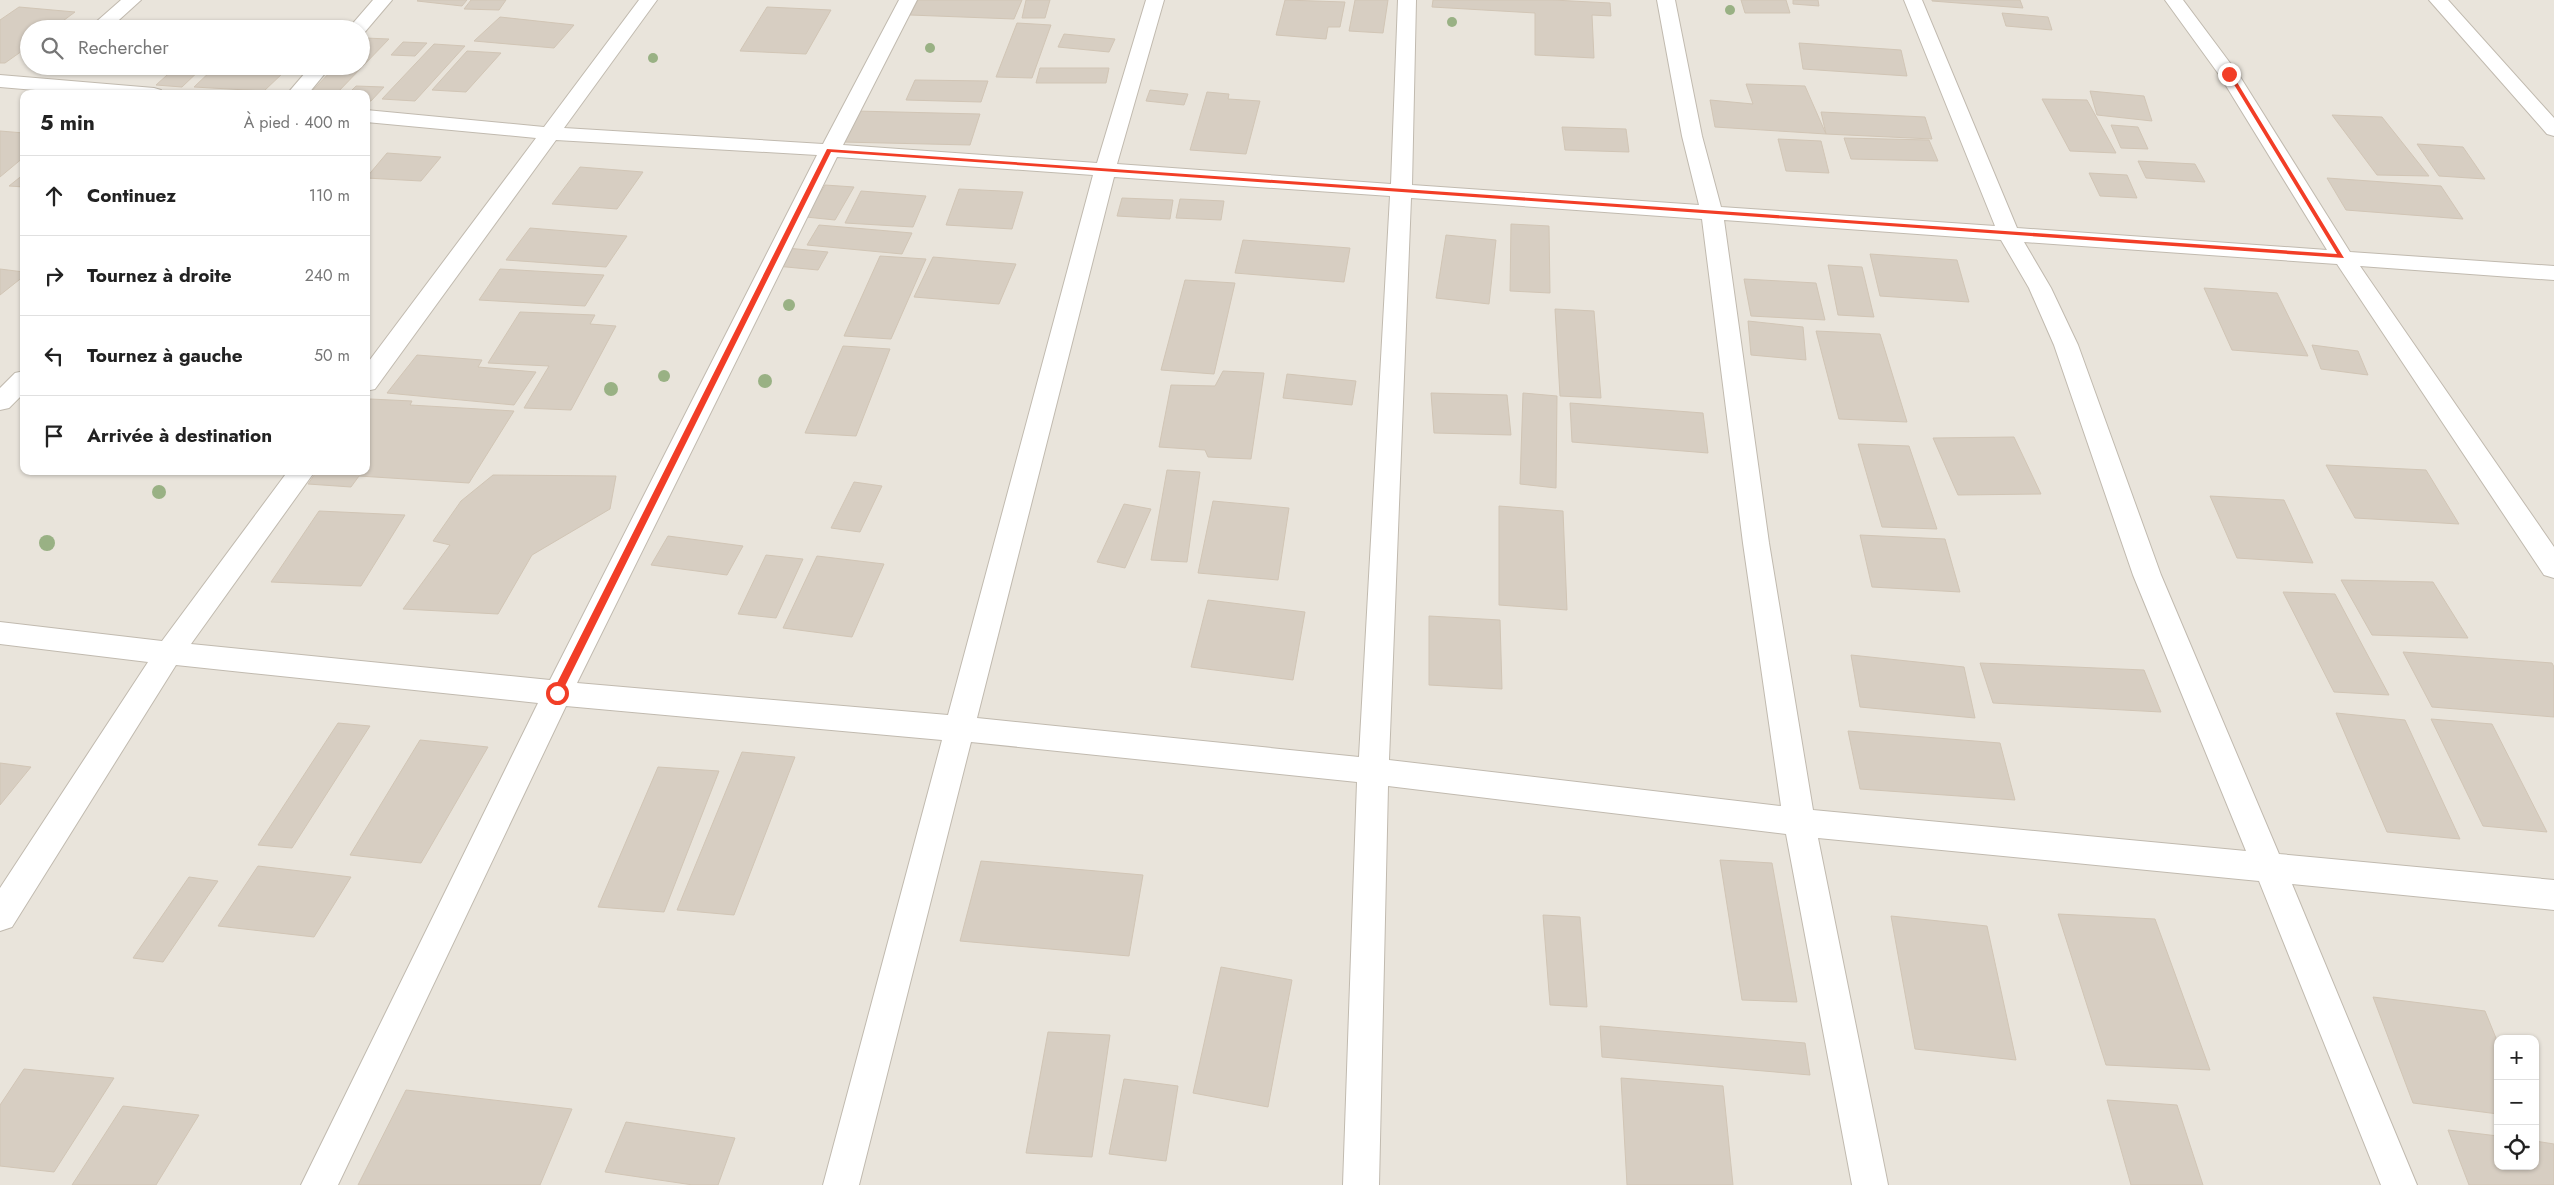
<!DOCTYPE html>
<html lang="fr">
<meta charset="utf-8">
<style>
:root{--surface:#fff;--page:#f2f2f2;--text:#222;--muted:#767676;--line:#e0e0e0}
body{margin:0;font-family:Jost,sans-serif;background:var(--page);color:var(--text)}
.controls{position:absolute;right:15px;bottom:15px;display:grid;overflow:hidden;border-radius:10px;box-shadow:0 1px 4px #0004}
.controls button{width:45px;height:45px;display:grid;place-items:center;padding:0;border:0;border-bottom:1px solid var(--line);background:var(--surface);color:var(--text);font:25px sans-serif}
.stop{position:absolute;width:15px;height:15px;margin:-11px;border:4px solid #f23e27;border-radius:50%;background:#fff}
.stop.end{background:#f23e27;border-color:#fff;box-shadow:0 1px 5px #0008}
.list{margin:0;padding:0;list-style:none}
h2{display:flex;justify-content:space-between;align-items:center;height:65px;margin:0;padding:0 20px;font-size:21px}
h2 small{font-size:16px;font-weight:400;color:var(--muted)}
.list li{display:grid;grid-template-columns:32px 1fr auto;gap:15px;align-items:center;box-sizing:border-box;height:80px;padding:0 20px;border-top:1px solid var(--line)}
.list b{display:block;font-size:19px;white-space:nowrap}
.list em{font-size:16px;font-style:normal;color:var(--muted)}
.icon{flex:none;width:28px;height:28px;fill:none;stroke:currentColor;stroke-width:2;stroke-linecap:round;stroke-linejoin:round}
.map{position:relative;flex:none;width:2554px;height:1185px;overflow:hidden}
.search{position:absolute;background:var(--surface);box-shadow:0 1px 4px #0004;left:20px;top:20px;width:350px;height:55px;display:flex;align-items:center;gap:12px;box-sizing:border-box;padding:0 18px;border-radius:28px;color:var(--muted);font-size:19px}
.panel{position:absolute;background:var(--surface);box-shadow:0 1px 4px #0004;left:20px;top:90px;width:350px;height:385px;border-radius:10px}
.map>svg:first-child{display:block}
.residential{fill:#e9e4db;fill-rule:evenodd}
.building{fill:#d7cec2;stroke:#d1c5b5}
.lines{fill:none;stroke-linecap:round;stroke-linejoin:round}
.street-casing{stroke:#c1baaf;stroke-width:2}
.street{fill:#fff;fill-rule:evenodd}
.tree{fill:#99b184}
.route{fill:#f23e27}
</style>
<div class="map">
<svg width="2554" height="1185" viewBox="0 0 2554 1185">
<rect width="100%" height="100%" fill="#f5f2ec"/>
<path class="residential" d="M0,0H2554V1185H0ZM29,29H361V66H29ZM24,94H366V471H24ZM2498,1039H2535V1166H2498Z"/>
<path class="building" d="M418,0H467L462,6L417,1Z
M471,0H506L499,10L464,9Z
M918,0H1022L1014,19L910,15Z
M1026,0H1050L1045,18H1022Z
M1285,0L1345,2L1340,27H1328L1326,39L1276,35Z
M1355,0H1388L1383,33L1349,31Z
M1433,0H1553L1610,3L1611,16L1592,15L1594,58L1535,55V13L1432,7Z
M1741,0H1786L1790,13H1745Z
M1793,0H1818L1819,6L1793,4Z
M1932,0H2020L2023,8L1932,1Z
M19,7L75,12L52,29H29V46L5,63H0V20Z
M767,7L831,10L806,54L740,51Z
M2002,13L2048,17L2052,30L2006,26Z
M500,17L574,25L554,48L474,41Z
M131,21L189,24L183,29H122Z
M1017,23L1051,25L1032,78L996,77Z
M222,25L290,29H218Z
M1064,34L1115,39L1109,52L1058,47Z
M365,38L389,39L336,94H309L336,66H361V41Z
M403,42L427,43L415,56L391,55Z
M1799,43L1901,50L1907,76L1803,69Z
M434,44L465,46L415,101L382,99Z
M467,51L501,53L466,92L432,90Z
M177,66H204L182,87L156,85Z
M214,68L284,72L264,91L194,87Z
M1040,68H1109L1106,83H1036Z
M915,80L988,81L981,102L906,100Z
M1746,84L1805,86L1826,134L1715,127L1710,100L1753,104Z
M356,86L384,87L371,101H366V94H348Z
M1150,90L1188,94L1184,105L1146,101Z
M2090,91L2144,96L2152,121L2097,115Z
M1207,92L1229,94L1228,99L1260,101L1246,154L1190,150Z
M2042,99L2087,100L2116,153L2070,151Z
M855,111L980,114L970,145L842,142Z
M1821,112L1925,117L1932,139L1826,134Z
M2332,115L2382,117L2429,176L2377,175Z
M2111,125L2138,127L2148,149L2121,148Z
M1562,127L1626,129L1629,152L1565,150Z
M0,131L24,133V157L0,177Z
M1844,138L1929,140L1938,161L1851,159Z
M1778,139L1821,141L1829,173L1786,171Z
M2417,144L2463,147L2485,179L2439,176Z
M387,153L441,157L421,181L366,178Z
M2138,161L2195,164L2205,182L2146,178Z
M580,167L643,172L617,209L552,204Z
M2089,173L2127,175L2137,198L2100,196Z
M24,174V187L9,186Z
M2327,178L2441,186L2463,219L2346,210Z
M825,185L854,187L835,220L806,217Z
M959,189L1023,192L1012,229L946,225Z
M861,191L926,196L913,227L845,223Z
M1122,198L1173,200L1170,219L1117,216Z
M1180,199L1224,201L1221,220L1176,218Z
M1511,224L1549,226L1550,293L1510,291Z
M819,225L912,233L902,254L807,245Z
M530,228L627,236L606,267L506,260Z
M1446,235L1496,240L1489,304L1436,298Z
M1243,240L1350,248L1344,282L1235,273Z
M787,248L828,252L818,270L776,266Z
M1870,254L1957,260L1969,302L1880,296Z
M880,256L926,259L891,339L844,336Z
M933,257L1016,264L999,304L914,297Z
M1828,265L1862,267L1874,317L1838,315Z
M0,269L24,272V276L0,295Z
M500,269L604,275L585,306L479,300Z
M1744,279L1816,283L1825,320L1751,316Z
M1185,280L1235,283L1214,374L1161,370Z
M2204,288L2277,293L2308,356L2232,350Z
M1555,309L1594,311L1601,398L1560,396Z
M520,312L595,315L590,324L616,326L571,410L524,408L549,366L488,363Z
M1748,321L1803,327L1806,360L1751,355Z
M1816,331L1880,334L1907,422L1839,419Z
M2312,345L2358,351L2368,375L2321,369Z
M843,346L890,349L856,436L805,433Z
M417,355L482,360L478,367L536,372L514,405L387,393Z
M1223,371L1264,373L1251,459L1208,457L1205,450L1159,447L1171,385L1215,386Z
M1287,374L1356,381L1352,405L1283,398Z
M1431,393L1507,395L1511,435L1434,433Z
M1523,393L1557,396L1556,488L1520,484Z
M370,399L412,401L410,405L514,411L469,483L359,476L351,487L308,484L317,471H366V405Z
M1570,403L1703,413L1708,453L1572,442Z
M2014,437L2041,494L1958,495L1933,438Z
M1858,444L1909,446L1937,529L1882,527Z
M2326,465L2426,470L2459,524L2355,518Z
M1167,470L1200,472L1187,562L1151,560Z
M493,475L616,476L610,509L532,555L498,614L403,609L450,545L433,541L461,501Z
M854,482L882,486L860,532L831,528Z
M2210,496L2284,500L2313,563L2237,558Z
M1213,501L1289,508L1278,580L1198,573Z
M1124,504L1151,509L1125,568L1097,562Z
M1499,506L1563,511L1567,610L1499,605Z
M319,511L405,515L361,586L271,582Z
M1860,535L1945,539L1960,592L1872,587Z
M668,536L743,546L727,575L651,565Z
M766,555L803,559L776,618L738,614Z
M817,556L884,564L852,637L783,628Z
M2341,580L2433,582L2468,638L2372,635Z
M2283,592L2335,594L2389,695L2334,692Z
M1208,600L1305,612L1293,680L1191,667Z
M1429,616L1500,620L1502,689L1429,685Z
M2403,652L2552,663L2554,667V717L2432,707Z
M1851,655L1964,667L1975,718L1860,707Z
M1980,663L2144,670L2161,712L1993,703Z
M2336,713L2405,720L2460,839L2387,832Z
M2431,719L2492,724L2547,832L2483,826Z
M338,723L370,726L292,848L258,845Z
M1848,731L2000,743L2015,800L1860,789Z
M420,740L488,747L421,863L350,855Z
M742,752L795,757L734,915L677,910Z
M0,763L31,767L0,805Z
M658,767L719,771L664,912L598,907Z
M1720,860L1772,863L1797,1002L1742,1000Z
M981,861L1143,875L1129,956L960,941Z
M258,866L351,877L314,937L218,926Z
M189,877L218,881L163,962L133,958Z
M2058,914L2155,919L2210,1070L2106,1065Z
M1543,915L1580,917L1587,1007L1550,1005Z
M1891,916L1987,926L2016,1060L1915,1049Z
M1221,967L1292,980L1268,1107L1193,1093Z
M2373,997L2485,1011L2498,1043V1114L2413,1103Z
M1600,1026L1805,1043L1810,1075L1602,1057Z
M1048,1032L1110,1035L1092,1157L1026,1153Z
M24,1069L114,1078L54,1172L0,1166V1105Z
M1621,1078L1723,1086L1733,1185H1627Z
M1124,1079L1178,1086L1166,1161L1109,1154Z
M406,1090L572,1109L540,1185H358Z
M2107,1100L2177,1105L2203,1185H2131Z
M123,1106L199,1115L156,1185H72Z
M626,1122L735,1138L718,1185H693L605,1172Z
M2448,1130L2498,1136V1166H2535V1141L2554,1144V1185H2469Z"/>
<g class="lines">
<g class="street-casing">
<path id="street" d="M121,0H141L109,29H88Z
M373,0H392L364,33H361V29H348Z
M639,0H657L564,128L823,144L899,0H917L843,145L1097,163L1146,0H1164L1117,164L1391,184L1398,0H1416L1412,185L1699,205L1682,136L1657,0H1675L1702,136L1721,207L1995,226L1904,0H1922L2017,228L2327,250L2220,76L2165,0H2183L2239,75L2350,252L2554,266V280L2360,266L2554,547V578L2544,575L2337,264L2024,242L2051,288L2078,345L2161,575L2279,854L2554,880V910L2292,884L2417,1185H2381L2259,881L1818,838L1888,1185H1852L1786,834L1388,786L1379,1185H1343L1357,782L971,742L859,1185H823L942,740L566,706L338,1185H301L538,703L176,665L12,927L0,931V888L148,662L0,644V622L162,641L288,471H315L191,644L550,680L817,155L556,140L375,389L366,391V365L536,138L366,122V110L544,127ZM837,157L1093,175L948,715L577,683ZM1114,177L1390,196L1359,757L977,718ZM1411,198L1702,219L1743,543L1781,806L1389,760ZM1724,220L2001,240L2029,288L2054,345L2133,575L2246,851L1813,810L1769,543Z
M2429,0H2448L2554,118V136L2547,134Z
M311,66H331L308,94H287Z
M0,75L154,88L161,90L164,94H82L0,87Z
M24,371V393L9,408L0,410V388L15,373Z"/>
</g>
<use href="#street" class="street"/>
</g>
<g class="tree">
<circle cx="1730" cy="10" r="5"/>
<circle cx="1452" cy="22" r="5"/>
<circle cx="930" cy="48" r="5"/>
<circle cx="653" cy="58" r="5"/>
<circle cx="789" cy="305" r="6"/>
<circle cx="664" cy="376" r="6"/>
<circle cx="765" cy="381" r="7"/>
<circle cx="611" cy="389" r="7"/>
<circle cx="159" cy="492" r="7"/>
<circle cx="47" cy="543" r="8"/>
</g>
<path class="route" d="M2227,73L2232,74L2344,258L831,152L560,696L557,697L552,693L827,149L2337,254Z"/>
</svg>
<div class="controls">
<button>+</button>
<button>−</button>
<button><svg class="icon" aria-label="locate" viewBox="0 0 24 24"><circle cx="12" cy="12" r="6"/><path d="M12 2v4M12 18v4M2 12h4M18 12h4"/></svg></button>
</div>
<div class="stop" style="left:557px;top:693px"></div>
<div class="stop end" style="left:2229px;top:74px"></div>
<div class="search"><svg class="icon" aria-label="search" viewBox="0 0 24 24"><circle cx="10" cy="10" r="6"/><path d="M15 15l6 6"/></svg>Rechercher</div>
<section class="panel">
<h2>5 min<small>À pied · 400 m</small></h2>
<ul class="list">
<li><svg class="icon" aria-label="ahead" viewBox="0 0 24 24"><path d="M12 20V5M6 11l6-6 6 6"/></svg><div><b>Continuez</b></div><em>110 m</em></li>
<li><svg class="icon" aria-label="right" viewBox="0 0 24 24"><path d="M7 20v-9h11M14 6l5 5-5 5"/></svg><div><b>Tournez à droite</b></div><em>240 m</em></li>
<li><svg class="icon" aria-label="left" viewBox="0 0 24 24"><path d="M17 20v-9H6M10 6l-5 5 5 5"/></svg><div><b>Tournez à gauche</b></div><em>50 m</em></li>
<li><svg class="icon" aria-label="arrive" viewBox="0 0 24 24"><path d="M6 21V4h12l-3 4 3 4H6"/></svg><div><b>Arrivée à destination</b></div></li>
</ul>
</section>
</div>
